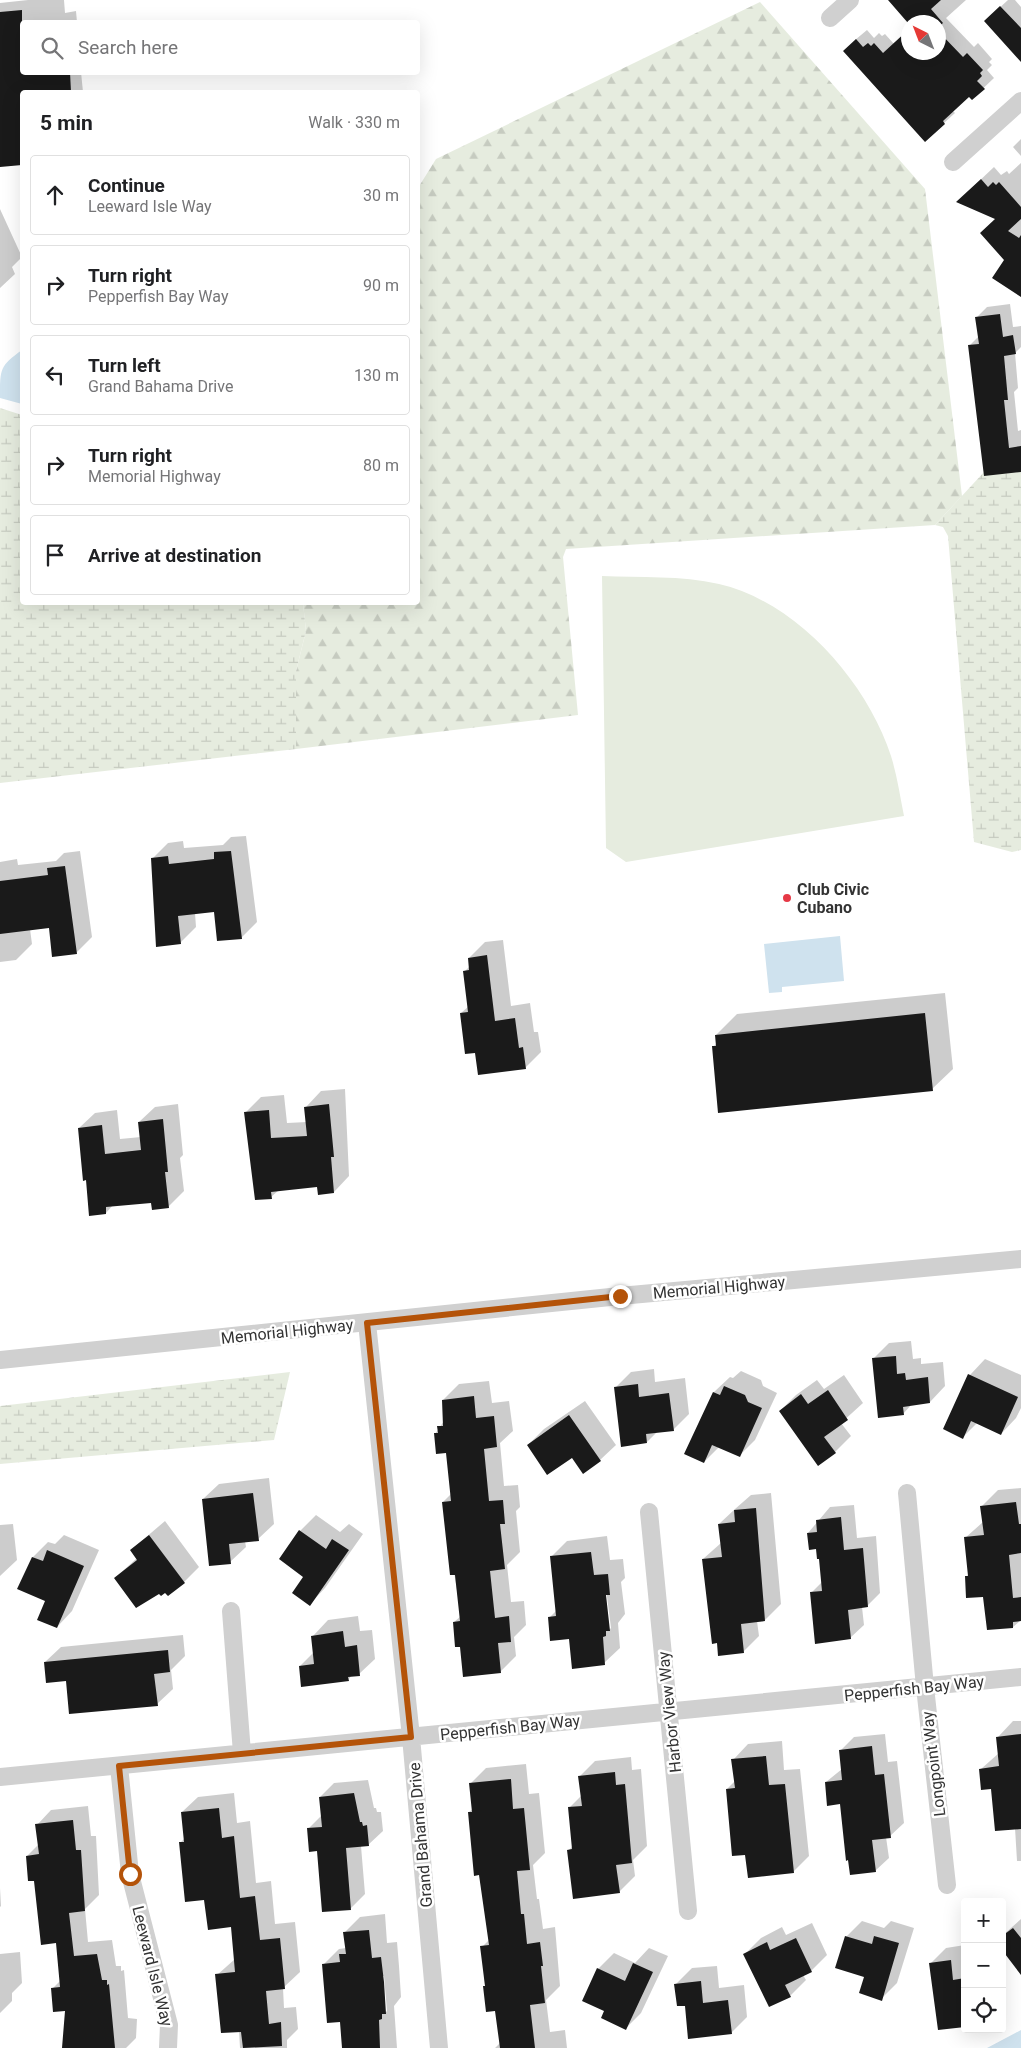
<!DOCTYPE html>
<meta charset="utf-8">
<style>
:root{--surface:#fff;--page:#f2f2f2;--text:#202124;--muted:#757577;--line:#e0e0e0}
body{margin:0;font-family:Roboto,sans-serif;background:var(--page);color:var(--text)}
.controls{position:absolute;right:15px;bottom:15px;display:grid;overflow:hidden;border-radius:5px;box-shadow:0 5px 20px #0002}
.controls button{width:45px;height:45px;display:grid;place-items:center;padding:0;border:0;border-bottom:1px solid var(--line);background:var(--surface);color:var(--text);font:25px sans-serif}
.compass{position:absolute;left:901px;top:15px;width:45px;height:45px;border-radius:50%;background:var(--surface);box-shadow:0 5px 20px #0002;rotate:318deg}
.stop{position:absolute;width:15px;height:15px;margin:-11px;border:4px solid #b45309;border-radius:50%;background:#fff}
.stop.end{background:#b45309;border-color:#fff;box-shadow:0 1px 5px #0008}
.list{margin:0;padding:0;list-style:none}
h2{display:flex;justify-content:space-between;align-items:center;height:65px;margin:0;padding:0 20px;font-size:21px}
h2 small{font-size:16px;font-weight:400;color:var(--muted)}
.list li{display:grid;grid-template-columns:32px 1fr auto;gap:15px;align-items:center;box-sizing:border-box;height:80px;margin:0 10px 10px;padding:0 10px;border:1px solid var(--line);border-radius:5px}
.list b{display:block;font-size:19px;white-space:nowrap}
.list p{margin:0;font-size:16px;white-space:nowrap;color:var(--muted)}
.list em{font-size:16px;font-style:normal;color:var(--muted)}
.icon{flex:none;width:28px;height:28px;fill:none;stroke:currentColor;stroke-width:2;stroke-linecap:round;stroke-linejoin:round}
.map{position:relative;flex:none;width:1021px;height:2048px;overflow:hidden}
.search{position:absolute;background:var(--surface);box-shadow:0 5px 20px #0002;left:20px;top:20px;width:400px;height:55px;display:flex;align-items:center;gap:12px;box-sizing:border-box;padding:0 18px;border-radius:5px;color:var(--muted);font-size:19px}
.panel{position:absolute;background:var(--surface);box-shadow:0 5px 20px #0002;left:20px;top:90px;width:400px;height:515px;border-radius:5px}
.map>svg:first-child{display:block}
.forest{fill:url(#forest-firs)}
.wetland{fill:url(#wetland-marsh)}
.pitch{fill:#e6ecdf}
.water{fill:#cfe2ee}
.shadow{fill:#0003;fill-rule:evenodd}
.building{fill:#1a1a1a}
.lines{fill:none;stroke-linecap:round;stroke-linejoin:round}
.minor{stroke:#d0d0d0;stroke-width:18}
.route{stroke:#b45309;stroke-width:6}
.poi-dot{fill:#e63946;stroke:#fff;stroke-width:2}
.labels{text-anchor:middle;stroke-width:5;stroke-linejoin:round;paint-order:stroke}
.poi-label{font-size:16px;font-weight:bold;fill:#333;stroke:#fff;text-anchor:start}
.street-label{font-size:16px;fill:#333;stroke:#fff}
</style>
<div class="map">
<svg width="1021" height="2048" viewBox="0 0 1021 2048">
<defs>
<pattern id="forest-firs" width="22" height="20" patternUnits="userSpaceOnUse" patternTransform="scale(1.25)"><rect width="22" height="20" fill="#e6ecdf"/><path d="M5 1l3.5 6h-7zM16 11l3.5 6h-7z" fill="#c6cbc0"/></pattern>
<pattern id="wetland-marsh" width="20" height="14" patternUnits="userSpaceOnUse" patternTransform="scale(1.25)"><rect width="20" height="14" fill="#e6ecdf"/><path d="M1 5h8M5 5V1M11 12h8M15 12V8" fill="none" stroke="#c6cbc0"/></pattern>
</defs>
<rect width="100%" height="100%" fill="#fff"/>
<path class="forest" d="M760,2L925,189L962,496L935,525L566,549L563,557L578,715L296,749V671L306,631L303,603L418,602V188L436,159Z"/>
<path class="wetland" d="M0,408L22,415V602L303,603L306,631L296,671V749L0,783Z
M985,471L1021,472V850L1012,852L974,842L948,536L943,527L935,525Z
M290,1372L274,1440L0,1464V1406Z"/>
<path class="pitch" d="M602,576C640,578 681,575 719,584C797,602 867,682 891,756C897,775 900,796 904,816L626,862L606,848Z"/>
<path class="water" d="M22,350V404L0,398C0,368 0,366 22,350Z
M840,936L844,981L782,987V992L769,993L764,944Z
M1021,2030V2048H987Z"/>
<path class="shadow" d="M28,0H64L65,13L76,11L77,22H22V72H81L83,92H22V164L0,166V3Z
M898,0H966L946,18L974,47L978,43L992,59L989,62L992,65L987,70L994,78L972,99L969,95L953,111L955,113L944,123L855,40L867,30L874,38L879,33L882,36L885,34L894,44L908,31V52H938V22H910Z
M1008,0H1015L1021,7V33L996,11Z
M1021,139V156L1013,147Z
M1021,163V296L1006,260L997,218L958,201L994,167L1001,175L1007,171L1009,174Z
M0,209L22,257L12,267L15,274L0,288Z
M1010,304L1013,327L1021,326V347L1015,353L1018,388L1014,392L1018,431L1021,430V471L985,475L969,346L979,336L976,318L987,307Z
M246,836L257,922L241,938L215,911L195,913L196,927L180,943L152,859L168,843L183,841L184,848L223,845L231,837Z
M80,851L92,937L76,953L50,927L30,929L32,944L16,960L0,962V862L17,859L18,865L56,861L64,853Z
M503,940L511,1006L530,1003L534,1032H538L541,1052L525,1068L476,1052L461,1013L469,1006L464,972L470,966L469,958L485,942Z
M945,993L953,1069L932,1089L713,1047L717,1043L716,1035L737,1014Z
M345,1089L349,1176L334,1192L318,1186L279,1190L271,1197L245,1113L261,1097L284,1095L287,1123L307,1122L306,1107L321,1091Z
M178,1104L183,1155L180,1158L184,1191L168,1207L152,1201L113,1205L106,1213L87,1179L79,1128L95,1113L117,1110L120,1139L141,1137L139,1122L155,1107Z
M911,1341L913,1359L921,1358V1364L943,1362L945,1386L930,1402L912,1404L903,1414L873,1359L889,1343Z
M985,1359L1021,1375V1408L1016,1418L1001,1434L977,1423L963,1437L970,1375Z
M654,1369L655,1382L685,1378L689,1414L673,1430L657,1432L647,1442L616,1387L631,1372Z
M741,1371L761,1380L763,1386L777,1393L755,1440L739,1456L719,1447L704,1462L686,1453L714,1392L730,1377L733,1378Z
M844,1375L863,1403L841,1423L851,1436L835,1452L780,1411L796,1395L817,1380L824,1389Z
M489,1381L492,1403L509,1401L513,1431L500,1443L504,1486L518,1485L520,1507L516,1511L520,1552L507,1565L511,1602L524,1601L526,1625L514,1637L516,1656L500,1672L461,1646L454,1622L461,1616L443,1502L451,1494L447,1452L435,1434L444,1421L443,1400L459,1384Z
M585,1401L616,1445L600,1460L528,1445L544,1429Z
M269,1478L274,1524L258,1539L245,1541L246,1547L230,1562L203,1499L219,1484Z
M1021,1488V1620L1013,1627L966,1577L969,1574L965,1538L983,1522L982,1506L998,1490Z
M771,1493L781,1604L765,1620L757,1621L759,1636L743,1652L703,1559L721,1543L719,1524L735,1509L751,1495Z
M854,1505L857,1538L876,1536L880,1593L867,1606L862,1607L864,1625L850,1638L811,1593L823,1581L818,1548L808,1533L830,1507Z
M316,1515L340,1532L349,1524L363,1534L325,1588L310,1604L305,1576L280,1559L300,1531Z
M165,1521L199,1567L184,1582L115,1578L137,1558L131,1550Z
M13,1524L17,1560L0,1576V1525Z
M64,1535L99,1550L72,1611L57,1627L33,1557L48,1542L55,1544Z
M607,1536L610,1560L623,1559L625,1578L621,1582L625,1614L618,1623L620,1648L604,1663L570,1638L549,1618L557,1610L551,1557L567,1541ZM604,1589H606L611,1628L608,1631Z
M358,1616L360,1631L372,1630L375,1659L359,1674L352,1675L348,1680L300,1666L314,1652L313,1636L328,1620Z
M183,1635L185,1656L171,1670L173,1689L157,1704L67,1679L45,1662L61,1647Z
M1013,1721H1021V1861H1017L1015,1828L981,1769L999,1753L998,1737Z
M885,1734L888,1762L897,1761L904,1823L890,1836L886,1837L889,1858L875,1871L841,1803L826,1782L842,1769L840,1751L854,1737Z
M782,1741L784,1770L800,1769L809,1856L793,1872L746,1853L727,1789L735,1781L733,1760L748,1744Z
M631,1757L632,1770L641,1769L647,1846L633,1860L635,1876L619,1892L569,1850L573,1846L569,1808L582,1795L580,1776L595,1761Z
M526,1764L529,1794L539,1793L545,1853L533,1865L537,1899H539L543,1929L555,1927L560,1986L546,2000L550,2032L565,2030L567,2048H495L500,2043L496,2010L487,2011L482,1947L490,1939L469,1812L473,1809L470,1784L486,1768Z
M368,1780L374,1808H376L377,1812H381L383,1831L368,1845L361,1846L365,1894L351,1908L323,1911L318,1850L308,1829L322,1815L320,1797L334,1783Z
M234,1793L237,1823L250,1821L256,1883L271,1881L275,1924L295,1922L300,1972L283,1988L284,2008L296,2007L298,2029L287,2040V2048H240L239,2031L217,1975L235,1959L232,1926L205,1898L180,1843L185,1838L182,1812L198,1797Z
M88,1806L91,1836H96L99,1895L85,1909L88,1942L112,1940L116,1966H121V1971L124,1970L128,2018L137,2019L136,2038L126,2048H64L67,2009L52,1989L61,1980L57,1942L27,1856L39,1844L37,1825L51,1810Z
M0,1888L1,1906L0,1907Z
M385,1914L387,1943L397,1942L399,1966L401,1997L394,2006L397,2048H343L341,2020L323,1965L339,1949L346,1948L345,1932L360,1917ZM382,1976H384L387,2011L385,2013Z
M1021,1919V1973L1002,1936Z
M862,1921L884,1928L891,1921L914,1928L897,1983L881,1999L865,1976L846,1937Z
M812,1923L827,1955L811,1971L803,1975L806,1980L790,1996L745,1954L761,1938L782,1927L786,1935Z
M965,1945V2026L930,1964L946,1948Z
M649,1948L668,1956L641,2013L626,2028L606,2010L598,1969L614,1953L635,1963Z
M20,1952L22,1983L12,1993V2001L0,2013V1954Z
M717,1966L719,1988L744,1985L747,2017L731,2033L686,2004L676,1984L692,1968Z
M1002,1990L1004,2007L1002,2009Z"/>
<path class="building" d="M888,0H941L931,9L943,23L938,27V22L908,23Z
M1000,6L1021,28V62L984,21Z
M22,10V72H70L71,92H22V165L0,167V12Z
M908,30V52H938V31L963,57L967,53L983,70L980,73L982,76L977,81L985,89L972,100L969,97L943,121L945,124L925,142L843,51L856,39L863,47L868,43L871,46L874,43L883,53Z
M981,179L988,187L993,182L996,185L999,182L1021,207V219L1008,231L1019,238L1021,235V297L992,278L1004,260L980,233L995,219L956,202Z
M1000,314L1003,337L1013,335L1016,354L1004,356L1008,400H1004L1009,448L1021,446V472L984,476L968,345L979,344L975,317Z
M231,851L242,939L217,941L214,912L178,916L181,944L156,947L151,858L168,856L169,864L214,859V852Z
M65,866L77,954L52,957L49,928L0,934V881L48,875L47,868Z
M487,955L495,1021L515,1018L519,1048L523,1047L526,1069L478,1075L475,1053L465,1054L460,1013L468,1012L463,971L469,970L468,958Z
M925,1013L933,1091L718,1113L712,1046H716L715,1035Z
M329,1104L334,1157H331L334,1193L318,1195L317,1187L271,1192L272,1199L255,1200L244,1112L269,1110L271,1138L307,1136L304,1107Z
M163,1119L168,1172H165L169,1208L152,1210L151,1203L106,1207V1214L89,1216L86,1180L83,1181L78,1128L102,1125L105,1154L141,1150L138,1122Z
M896,1356L897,1374L905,1373L906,1380L928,1377L930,1403L903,1407L904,1415L878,1418L872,1358Z
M968,1374L1018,1397L1001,1435L971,1421L963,1439L943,1429Z
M638,1384L639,1397L669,1393L674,1431L646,1434L647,1443L621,1447L614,1387Z
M724,1386L745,1395L748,1402L762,1408L740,1457L712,1445L704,1463L684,1454L713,1392L720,1395Z
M828,1390L848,1420L824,1437L836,1453L818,1466L779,1411L801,1394L808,1404Z
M474,1396L476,1418L494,1416L497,1447L484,1449L489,1501L503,1500L505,1524H500L505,1569L490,1571L495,1618L509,1616L511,1642L498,1643L501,1673L463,1677L460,1647H455L453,1622L460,1621L455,1575H450L442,1502L451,1501L446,1453L436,1454L434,1433H438L437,1426H443L442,1400Z
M569,1415L601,1461L583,1474L572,1458L547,1475L527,1445Z
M253,1493L259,1541L229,1544L231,1564L209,1566L202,1499Z
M1016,1502L1019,1524H1021V1553L1009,1555L1013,1598L1021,1597V1621L1013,1622V1628L987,1630L983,1597L966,1598L965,1576H968L964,1537L984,1535L980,1506Z
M756,1508L765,1621L741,1624L744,1653L718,1656L717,1643L712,1644L702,1559L722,1557L718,1524L735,1522L734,1510Z
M841,1517L844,1550L863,1548L868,1607L848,1610L851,1639L815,1644L810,1592L822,1591L819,1559H817L816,1549L809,1550L807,1533L817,1532L816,1520Z
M299,1530L326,1549L332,1539L349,1550L310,1606L292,1593L303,1577L279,1559Z
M149,1535L185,1583L168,1596L165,1593L161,1596L159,1594L136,1608L114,1578L137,1560L130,1550Z
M47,1550L84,1566L57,1628L37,1620L45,1601L17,1589L32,1557L43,1561Z
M591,1552L594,1575L608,1574L610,1595H606L610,1631H606V1636L603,1637L605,1665L572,1669L569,1639L550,1641L548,1617L556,1616L550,1556Z
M343,1631L345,1647L357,1645L360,1676L348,1677L349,1681L301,1687L299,1666L314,1664L311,1636Z
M168,1650L170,1672L154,1674L158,1706L69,1714L66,1681L46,1683L44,1662Z
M1021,1734V1829L995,1831L991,1789L981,1790L979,1769L999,1766L996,1737Z
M872,1746L875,1775L884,1774L891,1838L872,1840L876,1872L850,1875L848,1860L846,1861L840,1804L827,1806L825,1782L842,1780L839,1750Z
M766,1756L769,1785L785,1784L794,1873L748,1878L745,1855L732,1856L726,1789L735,1788L731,1759Z
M615,1772L616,1785L625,1784L632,1863L616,1865L620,1893L573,1899L567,1850L572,1849L568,1807L582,1806L578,1776Z
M511,1779L513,1809L524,1808L530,1870L517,1871L521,1914H524L527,1944L540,1942L543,1966H541L545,2003L530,2005L535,2048H500L495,2011L486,2012L483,1986H485L480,1946L489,1945L479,1875L474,1876L468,1812H472L469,1783Z
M354,1793L360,1822H362L363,1826L367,1825L369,1846L346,1848L351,1910L322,1912L317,1851L309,1852L307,1828L322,1827L319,1797Z
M219,1808L222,1838L234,1836L240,1898L255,1896L260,1940L280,1938L285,1989L266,1991L269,2024L281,2022L282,2046L243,2048L241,2032L221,2033L215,1974L235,1972L231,1927L208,1930L204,1900L185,1902L179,1842H184L181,1812Z
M73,1820L76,1850H81L85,1911L69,1913L74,1956L97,1954L102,1980H107V1985L109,1984L115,2048H62L65,2011L53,2012L51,1988L60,1987L56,1943L41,1945L34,1881H28L26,1856L39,1854L35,1824Z
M1013,1928L1021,1938V1975L1002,1950V1936Z
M369,1930L372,1958L381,1957L384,1982L386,2014H382V2019L379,2020L380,2048H342L340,2022L327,2023L322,1964L340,1962L339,1954H346L343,1932Z
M845,1936L872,1944L874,1936L899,1943L882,2001L859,1993L864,1977L835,1968Z
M796,1938L812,1972L785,1985L791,1997L769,2007L743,1954L767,1942L770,1950Z
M951,1960L953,1980L965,1978V2027L938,2030L929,1963Z
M633,1963L653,1972L626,2030L601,2018L604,2011L582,2001L597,1968L625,1981Z
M701,1981L703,2003L728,2000L732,2034L688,2039L685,2006H677L674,1984Z"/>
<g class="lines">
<path class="minor" d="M830,18L850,0
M953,162L1021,101
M367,1323L411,1737L439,2048
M0,1360L620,1296L1021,1259
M907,1493L925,1687L947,1885
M649,1512L688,1911
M231,1611L242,1753
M119,1766L130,1874L169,2025L168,2048
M0,1777L1021,1677"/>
</g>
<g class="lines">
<path class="route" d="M130,1874L119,1766L411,1737L367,1323L620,1296"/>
</g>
<circle class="poi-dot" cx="787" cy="898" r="5"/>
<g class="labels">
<g class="poi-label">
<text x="797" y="895">Club Civic<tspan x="797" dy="18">Cubano</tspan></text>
</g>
<g class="street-label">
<text transform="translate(719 1287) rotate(-5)" y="6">Memorial Highway</text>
<text transform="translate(287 1331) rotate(-6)" y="6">Memorial Highway</text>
<text transform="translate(914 1688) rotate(-6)" y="6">Pepperfish Bay Way</text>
<text transform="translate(669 1712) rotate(-96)" y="6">Harbor View Way</text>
<text transform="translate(510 1727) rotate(-6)" y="6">Pepperfish Bay Way</text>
<text transform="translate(933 1764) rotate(-97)" y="6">Longpoint Way</text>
<text transform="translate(420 1835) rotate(-95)" y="6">Grand Bahama Drive</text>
<text transform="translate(153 1966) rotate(76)" y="6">Leeward Isle Way</text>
</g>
</g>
</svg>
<div class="controls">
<button>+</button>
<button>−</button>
<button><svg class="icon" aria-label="locate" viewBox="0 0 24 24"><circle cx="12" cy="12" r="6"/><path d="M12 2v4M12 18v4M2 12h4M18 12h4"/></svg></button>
</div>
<svg class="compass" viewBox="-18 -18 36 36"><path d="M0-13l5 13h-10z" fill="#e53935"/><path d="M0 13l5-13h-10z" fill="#757577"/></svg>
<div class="stop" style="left:130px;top:1874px"></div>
<div class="stop end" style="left:620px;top:1296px"></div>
<div class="search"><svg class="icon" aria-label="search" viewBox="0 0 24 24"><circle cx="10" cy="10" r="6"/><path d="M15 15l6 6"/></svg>Search here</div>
<section class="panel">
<h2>5 min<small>Walk · 330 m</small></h2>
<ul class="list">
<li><svg class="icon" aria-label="ahead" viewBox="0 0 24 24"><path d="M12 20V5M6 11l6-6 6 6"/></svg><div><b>Continue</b><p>Leeward Isle Way</p></div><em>30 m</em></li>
<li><svg class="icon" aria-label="right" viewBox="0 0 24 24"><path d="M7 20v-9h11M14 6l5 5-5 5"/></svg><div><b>Turn right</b><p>Pepperfish Bay Way</p></div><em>90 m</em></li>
<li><svg class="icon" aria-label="left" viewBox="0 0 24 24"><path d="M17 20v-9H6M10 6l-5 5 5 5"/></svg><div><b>Turn left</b><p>Grand Bahama Drive</p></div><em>130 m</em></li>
<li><svg class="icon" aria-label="right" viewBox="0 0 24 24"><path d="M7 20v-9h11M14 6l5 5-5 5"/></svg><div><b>Turn right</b><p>Memorial Highway</p></div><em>80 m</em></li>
<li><svg class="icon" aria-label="arrive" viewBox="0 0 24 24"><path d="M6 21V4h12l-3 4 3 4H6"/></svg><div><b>Arrive at destination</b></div></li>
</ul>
</section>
</div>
